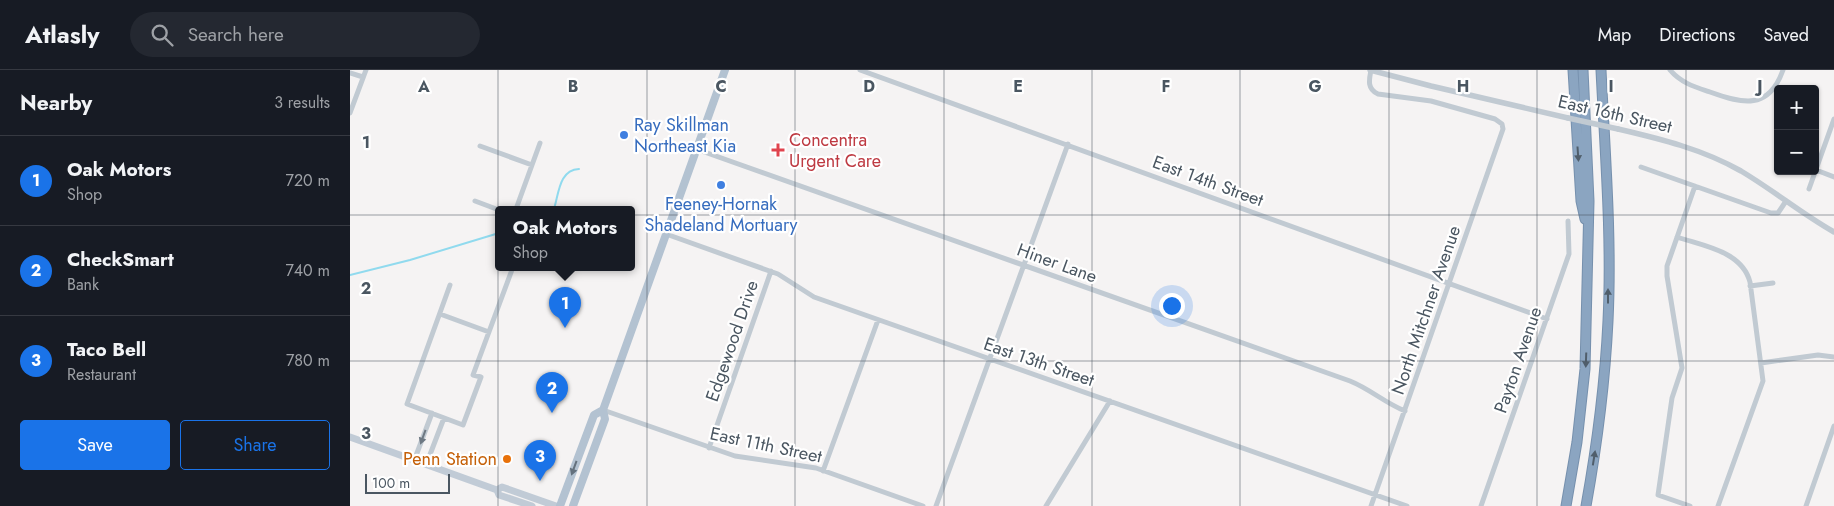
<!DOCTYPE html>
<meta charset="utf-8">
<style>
:root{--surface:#171b24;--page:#242831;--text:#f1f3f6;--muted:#9ea1a6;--line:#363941;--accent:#1a73e8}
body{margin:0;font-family:Jost,sans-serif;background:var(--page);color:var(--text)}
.controls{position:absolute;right:15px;top:15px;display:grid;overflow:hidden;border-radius:5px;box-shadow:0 1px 4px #0004}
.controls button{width:45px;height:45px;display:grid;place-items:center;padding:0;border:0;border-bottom:1px solid var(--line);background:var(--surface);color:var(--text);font:25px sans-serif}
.scale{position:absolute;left:15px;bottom:12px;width:85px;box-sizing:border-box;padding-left:5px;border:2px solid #4a5661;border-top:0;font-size:14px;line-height:18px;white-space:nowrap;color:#4a5661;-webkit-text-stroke:4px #fff;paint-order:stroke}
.you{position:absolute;left:821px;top:235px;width:18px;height:18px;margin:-12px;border:4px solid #fff;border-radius:50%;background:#1a73e8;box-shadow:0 0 0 8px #1a73e833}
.badge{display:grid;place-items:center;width:32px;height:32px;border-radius:50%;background:var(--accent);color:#fff;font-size:16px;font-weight:700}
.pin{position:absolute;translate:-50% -41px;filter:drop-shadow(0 1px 2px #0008)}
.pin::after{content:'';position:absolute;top:26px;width:18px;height:15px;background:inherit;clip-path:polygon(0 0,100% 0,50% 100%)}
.popup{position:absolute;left:145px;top:136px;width:140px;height:65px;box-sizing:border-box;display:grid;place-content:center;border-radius:5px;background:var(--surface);filter:drop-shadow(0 1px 4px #0005);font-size:16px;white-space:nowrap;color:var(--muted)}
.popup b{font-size:19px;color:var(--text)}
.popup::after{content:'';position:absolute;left:50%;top:100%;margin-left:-10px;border:10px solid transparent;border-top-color:var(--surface)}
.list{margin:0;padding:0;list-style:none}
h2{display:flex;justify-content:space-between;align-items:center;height:65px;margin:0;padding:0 20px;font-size:21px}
h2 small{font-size:16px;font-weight:400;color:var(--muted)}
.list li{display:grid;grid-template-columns:32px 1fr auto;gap:15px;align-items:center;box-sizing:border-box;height:90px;padding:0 20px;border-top:1px solid var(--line)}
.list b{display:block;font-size:19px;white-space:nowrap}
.list p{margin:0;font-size:16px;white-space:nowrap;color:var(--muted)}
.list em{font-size:16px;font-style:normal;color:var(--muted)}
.actions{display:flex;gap:10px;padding:15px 20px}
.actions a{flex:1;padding:11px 0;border:1px solid var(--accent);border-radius:5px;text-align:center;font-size:18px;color:var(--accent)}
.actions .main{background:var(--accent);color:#fff}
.icon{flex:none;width:28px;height:28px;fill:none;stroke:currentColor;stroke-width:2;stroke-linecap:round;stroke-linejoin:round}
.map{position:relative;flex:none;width:1484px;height:436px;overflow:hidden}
header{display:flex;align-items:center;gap:30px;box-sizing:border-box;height:70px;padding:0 25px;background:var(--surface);border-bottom:1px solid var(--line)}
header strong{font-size:24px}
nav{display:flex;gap:28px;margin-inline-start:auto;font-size:18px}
.search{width:350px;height:45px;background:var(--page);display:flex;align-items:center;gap:12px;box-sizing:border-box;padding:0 18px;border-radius:28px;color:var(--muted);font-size:19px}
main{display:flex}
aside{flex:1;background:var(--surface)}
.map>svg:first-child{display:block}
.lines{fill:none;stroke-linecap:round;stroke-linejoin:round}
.stream{stroke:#90daee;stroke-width:2}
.motorway-casing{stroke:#7690ad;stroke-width:11}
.minor{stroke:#c1cad2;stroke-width:5}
.tertiary{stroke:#c1cad2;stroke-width:5.5}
.secondary{stroke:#c1cbd6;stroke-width:7}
.primary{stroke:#b3c2d1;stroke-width:8}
.motorway{stroke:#8ba5c1;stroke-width:9}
.tertiary-bridge{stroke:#c1cad2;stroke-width:5.5}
.oneway{fill:#505e6b}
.oneway2{fill:#6e7983}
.oneway3{fill:#64717d}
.grid{fill:none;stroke:#4a5661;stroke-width:1;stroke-opacity:0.55}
.shop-dot{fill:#3f7fe0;stroke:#fff;stroke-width:2}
.health-dot{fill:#e0444e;stroke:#fff;stroke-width:2}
.food-dot{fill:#e8710a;stroke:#fff;stroke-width:2}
.labels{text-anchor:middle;stroke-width:4.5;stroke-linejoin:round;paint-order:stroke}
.street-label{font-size:18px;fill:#4a5661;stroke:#fff}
.shop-label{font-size:18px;fill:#366cbe;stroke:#fff;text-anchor:start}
.health-label{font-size:18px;fill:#be3a42;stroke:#fff;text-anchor:start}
.food-label{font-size:18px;fill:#c56008;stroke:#fff;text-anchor:end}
.grid-label{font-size:16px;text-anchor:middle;font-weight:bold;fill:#4a5661;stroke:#fff;stroke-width:4.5;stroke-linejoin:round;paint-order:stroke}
</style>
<header>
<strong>Atlasly</strong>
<div class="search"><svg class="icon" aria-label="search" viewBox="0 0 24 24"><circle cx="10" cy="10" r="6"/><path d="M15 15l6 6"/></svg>Search here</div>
<nav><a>Map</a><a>Directions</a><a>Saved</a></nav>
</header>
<main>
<aside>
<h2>Nearby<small>3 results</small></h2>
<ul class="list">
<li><span class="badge">1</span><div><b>Oak Motors</b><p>Shop</p></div><em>720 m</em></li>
<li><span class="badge">2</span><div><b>CheckSmart</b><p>Bank</p></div><em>740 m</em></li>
<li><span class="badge">3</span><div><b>Taco Bell</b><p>Restaurant</p></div><em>780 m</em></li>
</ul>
<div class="actions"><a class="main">Save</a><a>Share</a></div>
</aside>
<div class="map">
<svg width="1484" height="436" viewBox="0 0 1484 436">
<rect width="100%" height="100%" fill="#f5f3f3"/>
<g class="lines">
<path class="stream" d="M204,139C209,123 209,100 229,99
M0,205L60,190L149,163"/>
<g class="motorway-casing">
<path id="motorway" d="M1223,0L1231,131L1235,149
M1216,436L1227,372L1235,299L1239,131L1233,0
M1236,436C1247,375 1255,313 1258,251C1262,168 1255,83 1251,0"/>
</g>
<path class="minor" d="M510,0L1197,249
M1021,0C1019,10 1017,19 1028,24L1081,31L1145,49L1152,54L1153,59L1021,436
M1320,0C1331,13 1345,17 1360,22C1393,34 1419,40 1433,0
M0,3L13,7
M0,43L16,0
M130,76L182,95
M346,79L1000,311C1020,319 1035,333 1055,341
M1291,97L1421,143H1428L1436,131
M1466,100L1484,107
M1459,119L1484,49
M125,131L149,140
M166,139L190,73
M316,164L428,204L464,227L1057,436
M1327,167C1353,176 1392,181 1400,212L1413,311L1368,436
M100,215L57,334L113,355L131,307L123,305L163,197
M1400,216L1423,213
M90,244L139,262
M1411,293L1468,285L1484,287
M253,340L385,386L466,398L573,436
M359,378L421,201
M64,391L82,343
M76,395L94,348
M473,401L528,250
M586,436L718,74
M696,436L760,331
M1131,436L1219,184L1218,151
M1340,436L1308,425L1322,328L1332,298L1317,206V196L1345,116
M1456,436L1484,356"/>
<path class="tertiary" d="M1020,0L1081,16L1218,48
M1268,59C1311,69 1352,79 1391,101C1423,120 1452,144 1484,162"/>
<path class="secondary" d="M0,367L147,420L152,417L206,436
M147,420L149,425L182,436"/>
<path class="primary" d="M210,436L244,345L253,340
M223,436L255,349L253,340L375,0"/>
<use href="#motorway" class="motorway"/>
<path class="tertiary-bridge" d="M1218,48L1268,59"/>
</g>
<defs><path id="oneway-solid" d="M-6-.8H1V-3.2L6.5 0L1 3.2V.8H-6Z" transform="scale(1.25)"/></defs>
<g class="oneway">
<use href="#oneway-solid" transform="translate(1228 84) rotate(86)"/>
<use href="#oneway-solid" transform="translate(1258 226) rotate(-90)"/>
<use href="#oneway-solid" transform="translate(1236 290) rotate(92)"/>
<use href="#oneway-solid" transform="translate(1244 388) rotate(-81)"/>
</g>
<use class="oneway2" href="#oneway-solid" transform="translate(73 367) rotate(110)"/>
<use class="oneway3" href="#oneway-solid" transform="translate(224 398) rotate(110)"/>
<path class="grid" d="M148,0V436M297,0V436M445,0V436M594,0V436M742,0V436M890,0V436M1039,0V436M1187,0V436M1336,0V436M0,145H1484M0,291H1484"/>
<g class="shop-dot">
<circle cx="274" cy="65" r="5"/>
<circle cx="371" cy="115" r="5"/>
</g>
<path class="health-dot" d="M425.5 72.5h5v5h5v5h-5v5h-5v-5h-5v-5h5z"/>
<circle class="food-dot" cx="157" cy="389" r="5"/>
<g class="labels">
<g class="street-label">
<text transform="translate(1265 44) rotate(13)" y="6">East 16th Street</text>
<text transform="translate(858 111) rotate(20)" y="6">East 14th Street</text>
<text transform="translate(707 193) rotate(20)" y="6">Hiner Lane</text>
<text transform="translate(1076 240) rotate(-71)" y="6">North Mitchner Avenue</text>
<text transform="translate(382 271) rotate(-71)" y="6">Edgewood Drive</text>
<text transform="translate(1168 290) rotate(-71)" y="6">Payton Avenue</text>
<text transform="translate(689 292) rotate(19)" y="6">East 13th Street</text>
<text transform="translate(416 375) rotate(12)" y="6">East 11th Street</text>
</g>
<g class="shop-label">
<text x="284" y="61">Ray Skillman<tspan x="284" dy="21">Northeast Kia</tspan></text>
<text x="371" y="140" text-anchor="middle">Feeney-Hornak<tspan x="371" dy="21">Shadeland Mortuary</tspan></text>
</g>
<g class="health-label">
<text x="439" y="76">Concentra<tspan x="439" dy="21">Urgent Care</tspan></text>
</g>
<g class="food-label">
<text x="147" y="395">Penn Station</text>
</g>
</g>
<g class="grid-label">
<text x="74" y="22">A</text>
<text x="223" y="22">B</text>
<text x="371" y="22">C</text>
<text x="519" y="22">D</text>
<text x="668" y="22">E</text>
<text x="816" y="22">F</text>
<text x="965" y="22">G</text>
<text x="1113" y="22">H</text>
<text x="1261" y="22">I</text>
<text x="1410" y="22">J</text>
<text x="16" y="78">1</text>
<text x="16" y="224">2</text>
<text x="16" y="369">3</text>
</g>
</svg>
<div class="controls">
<button>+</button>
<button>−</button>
</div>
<div class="scale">100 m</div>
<div class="you"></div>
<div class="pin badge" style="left:215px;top:258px">1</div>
<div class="popup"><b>Oak Motors</b>Shop</div>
<div class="pin badge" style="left:202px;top:343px">2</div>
<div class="pin badge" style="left:190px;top:411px">3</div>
</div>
</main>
